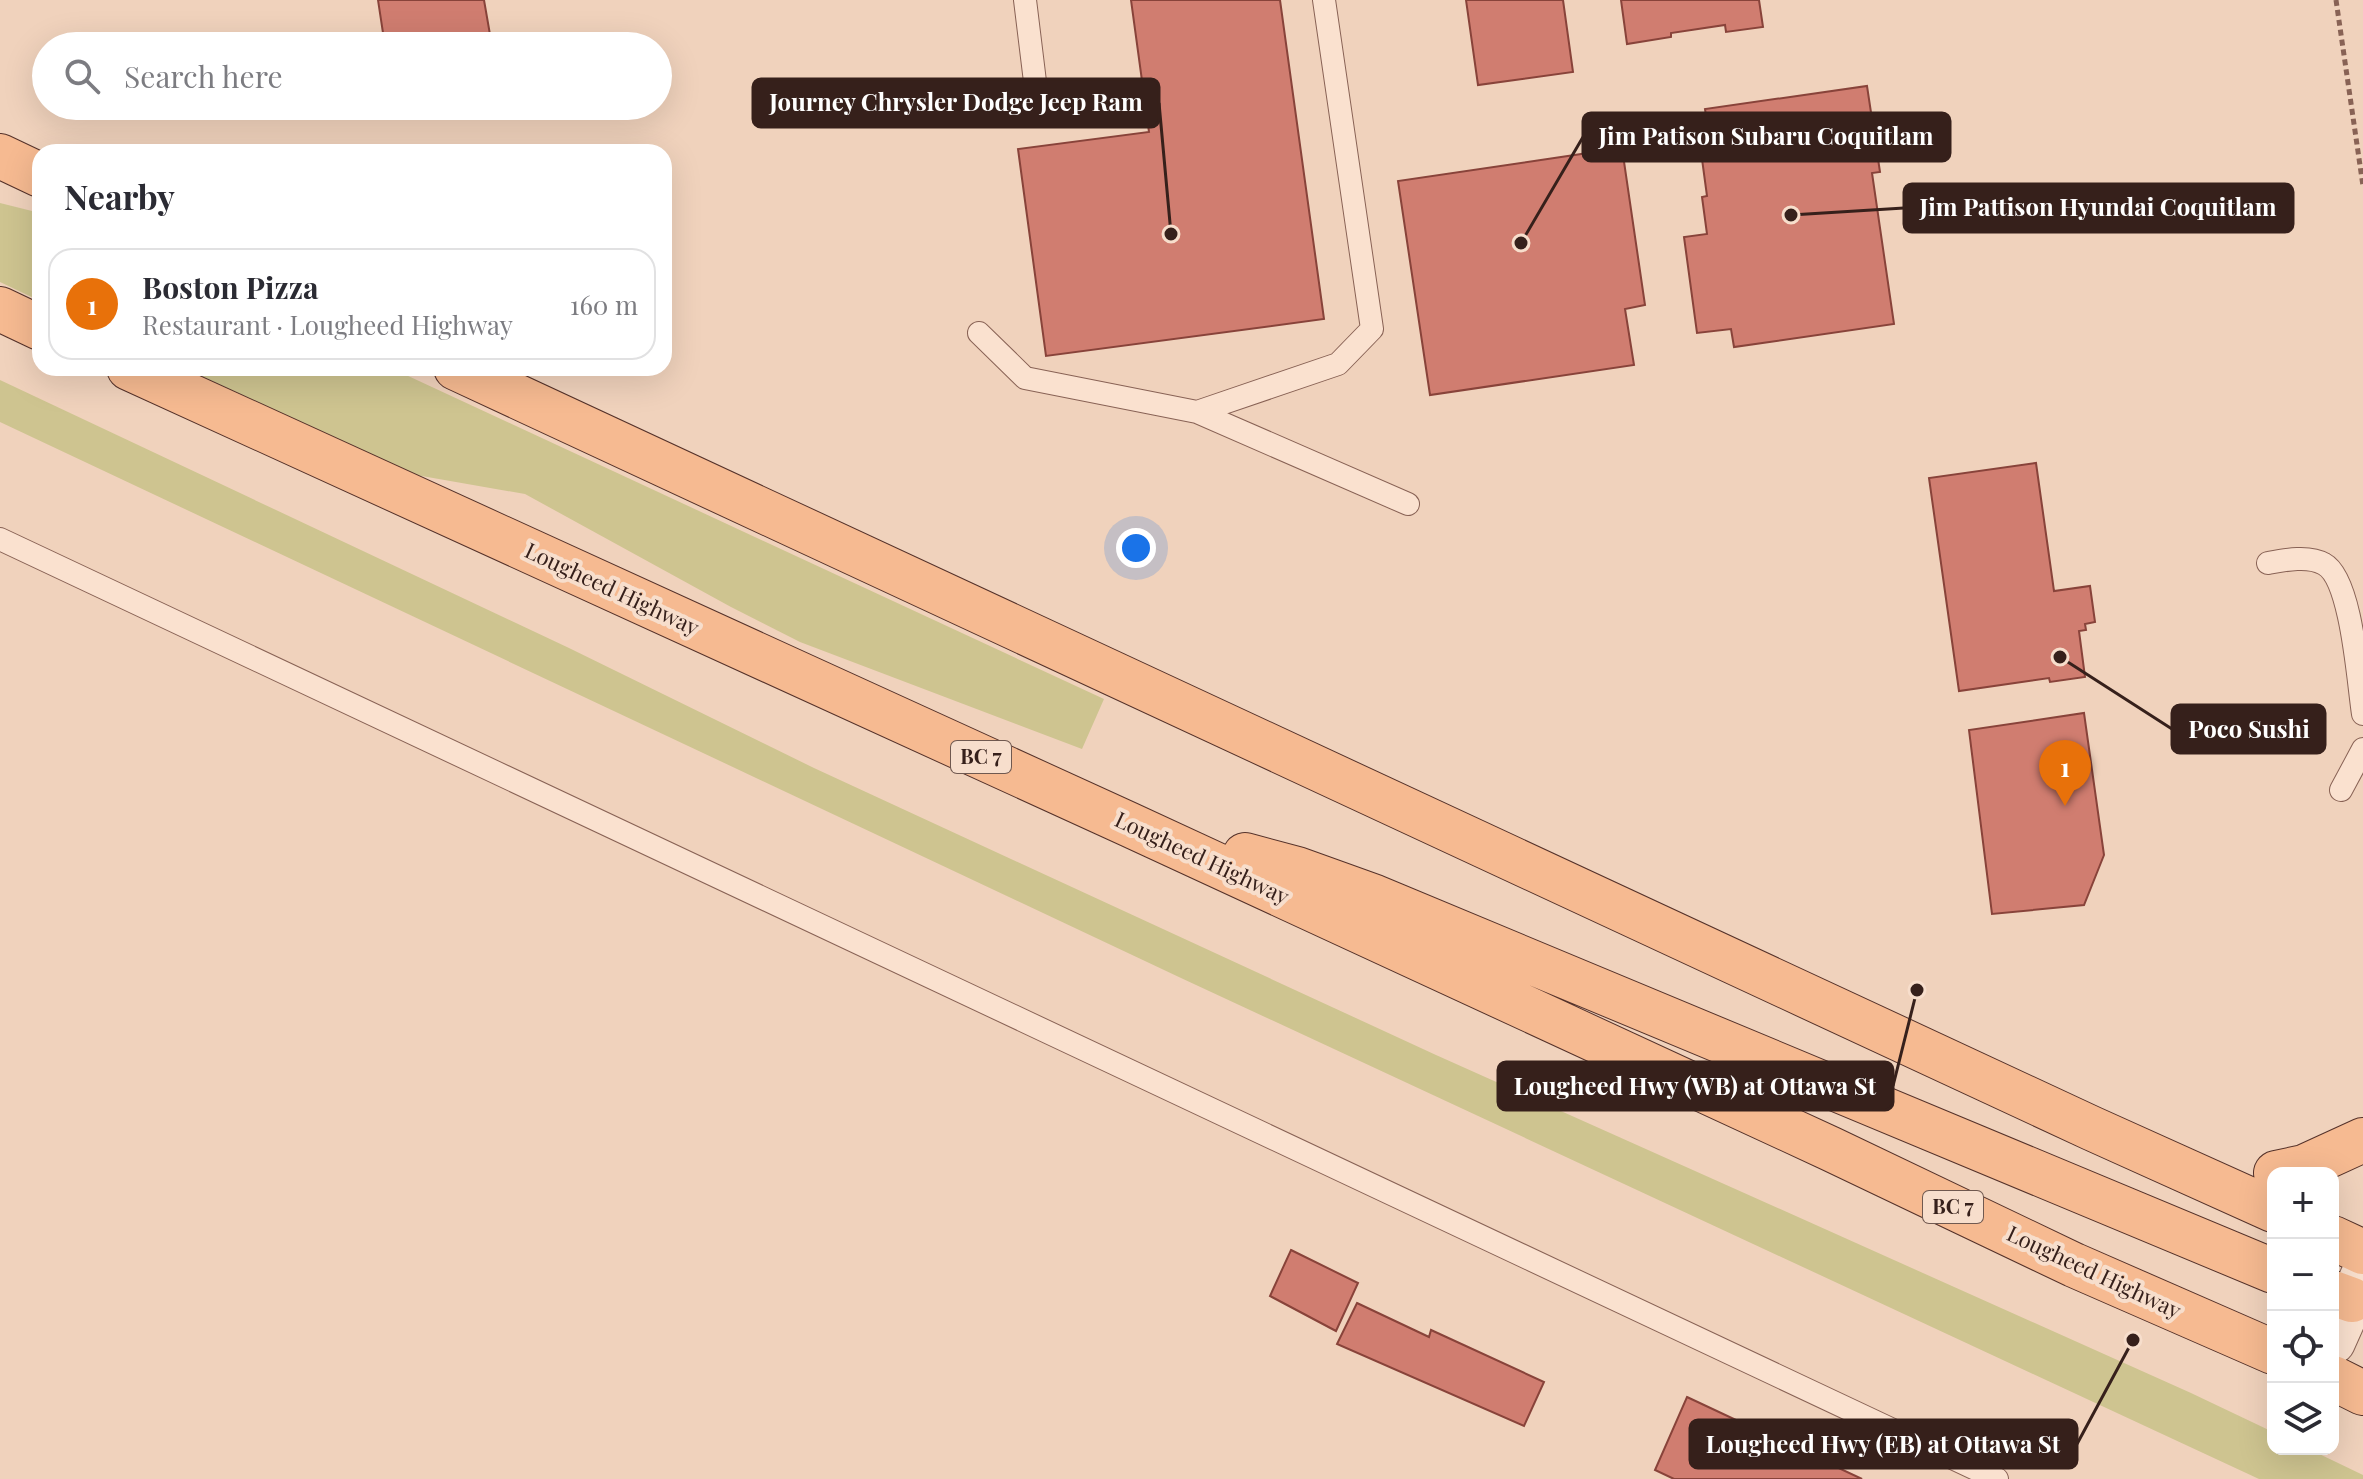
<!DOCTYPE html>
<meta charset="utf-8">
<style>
:root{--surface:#fff;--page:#f7f7f7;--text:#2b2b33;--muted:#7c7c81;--line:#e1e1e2;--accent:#0f766e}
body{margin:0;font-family:"Playfair Display",serif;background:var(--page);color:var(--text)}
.controls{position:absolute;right:24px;bottom:24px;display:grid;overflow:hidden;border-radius:16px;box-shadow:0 8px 32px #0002}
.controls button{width:72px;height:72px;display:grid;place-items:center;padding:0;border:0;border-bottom:2px solid var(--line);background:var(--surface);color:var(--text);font:40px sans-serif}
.you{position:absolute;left:1136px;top:548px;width:28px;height:28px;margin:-20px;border:6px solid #fff;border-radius:50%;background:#1a73e8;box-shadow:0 0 0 12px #1a73e833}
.badge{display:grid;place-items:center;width:52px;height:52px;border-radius:50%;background:var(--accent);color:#fff;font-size:26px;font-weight:700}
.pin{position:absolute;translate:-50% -66px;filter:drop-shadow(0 2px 4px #0008)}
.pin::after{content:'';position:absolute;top:42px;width:28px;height:24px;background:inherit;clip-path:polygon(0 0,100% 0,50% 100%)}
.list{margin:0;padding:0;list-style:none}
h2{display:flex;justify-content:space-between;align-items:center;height:104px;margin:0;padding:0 32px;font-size:34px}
h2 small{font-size:26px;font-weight:400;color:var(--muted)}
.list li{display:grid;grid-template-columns:52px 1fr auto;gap:24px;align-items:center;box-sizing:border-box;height:112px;margin:0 16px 16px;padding:0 16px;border:2px solid var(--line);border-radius:24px}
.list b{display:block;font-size:30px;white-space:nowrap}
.list p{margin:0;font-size:26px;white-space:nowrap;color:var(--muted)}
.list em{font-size:26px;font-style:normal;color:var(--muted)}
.icon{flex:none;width:44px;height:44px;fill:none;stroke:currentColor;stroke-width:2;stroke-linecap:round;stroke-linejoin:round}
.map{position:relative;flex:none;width:2363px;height:1479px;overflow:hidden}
.search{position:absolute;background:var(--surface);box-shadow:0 8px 32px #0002;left:32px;top:32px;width:640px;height:88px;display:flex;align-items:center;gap:20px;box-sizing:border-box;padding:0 28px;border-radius:44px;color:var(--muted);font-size:30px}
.panel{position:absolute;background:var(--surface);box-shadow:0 8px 32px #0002;left:32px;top:144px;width:640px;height:232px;border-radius:24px}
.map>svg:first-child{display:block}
.green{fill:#cec490}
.building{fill:#d07d70;stroke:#88433a;stroke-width:2}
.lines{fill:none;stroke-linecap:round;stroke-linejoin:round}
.service-casing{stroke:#886255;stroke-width:24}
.tertiary-casing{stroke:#886255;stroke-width:46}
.primary-casing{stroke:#55322a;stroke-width:46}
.path{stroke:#886255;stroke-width:5;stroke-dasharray:6 4;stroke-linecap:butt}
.service{stroke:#fae1cf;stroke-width:22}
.tertiary{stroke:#fae1cf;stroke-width:44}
.primary{stroke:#f6ba91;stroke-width:44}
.labels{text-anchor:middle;stroke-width:8;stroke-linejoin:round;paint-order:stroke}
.shield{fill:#f7decc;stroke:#705950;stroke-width:2}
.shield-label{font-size:20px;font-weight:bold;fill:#36201b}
.street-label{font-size:22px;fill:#36201b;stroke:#f7decc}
.leader{fill:none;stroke:#36201b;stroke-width:3}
.callout-dot{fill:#36201b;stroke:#f7decc;stroke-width:3}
.callout{fill:#36201b;stroke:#36201b;stroke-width:3}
.callout-label{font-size:24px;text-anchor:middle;font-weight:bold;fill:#fff}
</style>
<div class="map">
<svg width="2363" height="1479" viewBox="0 0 2363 1479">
<rect width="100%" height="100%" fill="#f0d2bc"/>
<path class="green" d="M0,203L40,213V301L0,282Z
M184,368H391L1104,699L1082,749L800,642L731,607L525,494L416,475Z
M0,380L569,648L814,768L1436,1055L2191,1393L2273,1432V1449H2309L2363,1475V1479H2259L1181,978L0,422Z"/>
<path class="building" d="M378,0H484L492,46H385Z
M1131,0H1280L1324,319L1046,356L1018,149L1149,132Z
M1466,0H1563L1573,72L1478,85Z
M1621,0H1759L1763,27L1726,32L1725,25L1671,33V37L1627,44Z
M1867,86L1880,172L1872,173L1894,324L1734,347L1731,329L1697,333L1684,237L1707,234L1702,197L1707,196L1702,159L1712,157L1705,109Z
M1622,148L1645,305L1625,309L1634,365L1430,395L1398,181Z
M2036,463L2054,591L2090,586L2095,622L2085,624L2086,630L2079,631L2085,677L2050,682L2049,678L1959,691L1929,478Z
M2084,713L2104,855L2084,905L1992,914L1969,730Z
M1291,1250L1358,1283L1336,1331L1270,1296Z
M1357,1303L1429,1337L1431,1330L1544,1382L1524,1426L1337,1344Z
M1687,1397L1862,1479H1674L1655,1470Z"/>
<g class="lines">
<g class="service-casing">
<path id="service" d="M954,109L1037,98L1025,0
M979,333L1025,378L1197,412L1408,504
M1197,412L1338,364L1372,329L1324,0
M0,539L1997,1479
M2268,563C2284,560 2309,555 2324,564C2352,579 2358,682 2363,714
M2341,790L2363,749"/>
</g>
<g class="tertiary-casing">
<path id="tertiary" d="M2333,1342L2363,1275"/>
</g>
<g class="primary-casing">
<path id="primary" d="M0,156L40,175
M0,309L40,328
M129,368L1128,824L1831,1149L2074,1265L2273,1352
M456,368L2091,1128L2273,1210
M1245,855L1297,869L1375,897L2273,1271
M2276,1173L2304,1167L2363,1140
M2333,1238L2363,1252
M2333,1293L2352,1300
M2333,1378L2363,1393"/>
</g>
<path class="path" d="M2336,0L2363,186"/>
<use href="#service" class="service"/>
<use href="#tertiary" class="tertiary"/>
<use href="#primary" class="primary"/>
</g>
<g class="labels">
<g class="shield">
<rect x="951" y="741" width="60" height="32" rx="6"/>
<rect x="1923" y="1191" width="60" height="32" rx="6"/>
</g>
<g class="shield-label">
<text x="981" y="764">BC 7</text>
<text x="1953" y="1214">BC 7</text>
</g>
<g class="street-label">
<text transform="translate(612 589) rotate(25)" y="8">Lougheed Highway</text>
<text transform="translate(1202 858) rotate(25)" y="8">Lougheed Highway</text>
<text transform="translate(2094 1272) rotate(25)" y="8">Lougheed Highway</text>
</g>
</g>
<path class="leader" d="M1171 234L1159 103M1521 243L1583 137M1791 215L1904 208M2060 657L2172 729M1917 990L1893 1086M2133 1340L2077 1444"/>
<g class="callout-dot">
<circle cx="1171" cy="234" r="8"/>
<circle cx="1521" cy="243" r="8"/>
<circle cx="1791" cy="215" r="8"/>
<circle cx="2060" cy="657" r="8"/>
<circle cx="1917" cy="990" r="8"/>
<circle cx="2133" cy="1340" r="8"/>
</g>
<g class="callout">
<rect x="753" y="79" width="406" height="48" rx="8"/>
<rect x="1583" y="113" width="367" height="48" rx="8"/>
<rect x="1904" y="184" width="389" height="48" rx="8"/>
<rect x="2172" y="705" width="153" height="48" rx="8"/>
<rect x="1498" y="1062" width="395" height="48" rx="8"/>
<rect x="1690" y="1420" width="387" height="48" rx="8"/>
</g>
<g class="callout-label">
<text x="956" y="111">Journey Chrysler Dodge Jeep Ram</text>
<text x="1766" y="145">Jim Patison Subaru Coquitlam</text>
<text x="2098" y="216">Jim Pattison Hyundai Coquitlam</text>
<text x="2249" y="738">Poco Sushi</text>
<text x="1695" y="1095">Lougheed Hwy (WB) at Ottawa St</text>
<text x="1883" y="1453">Lougheed Hwy (EB) at Ottawa St</text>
</g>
</svg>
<div class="controls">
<button>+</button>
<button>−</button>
<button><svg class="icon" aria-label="locate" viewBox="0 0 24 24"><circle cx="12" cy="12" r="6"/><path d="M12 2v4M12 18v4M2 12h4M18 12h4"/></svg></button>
<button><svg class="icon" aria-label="layers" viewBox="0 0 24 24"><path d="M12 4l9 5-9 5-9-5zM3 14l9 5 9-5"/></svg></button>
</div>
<div class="you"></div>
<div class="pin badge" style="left:2065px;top:806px;background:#e8710a">1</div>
<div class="search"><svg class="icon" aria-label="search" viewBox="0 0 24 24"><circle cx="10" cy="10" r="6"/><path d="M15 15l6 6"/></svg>Search here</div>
<section class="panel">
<h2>Nearby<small></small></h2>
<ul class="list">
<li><span class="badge" style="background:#e8710a">1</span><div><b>Boston Pizza</b><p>Restaurant · Lougheed Highway</p></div><em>160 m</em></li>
</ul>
</section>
</div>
